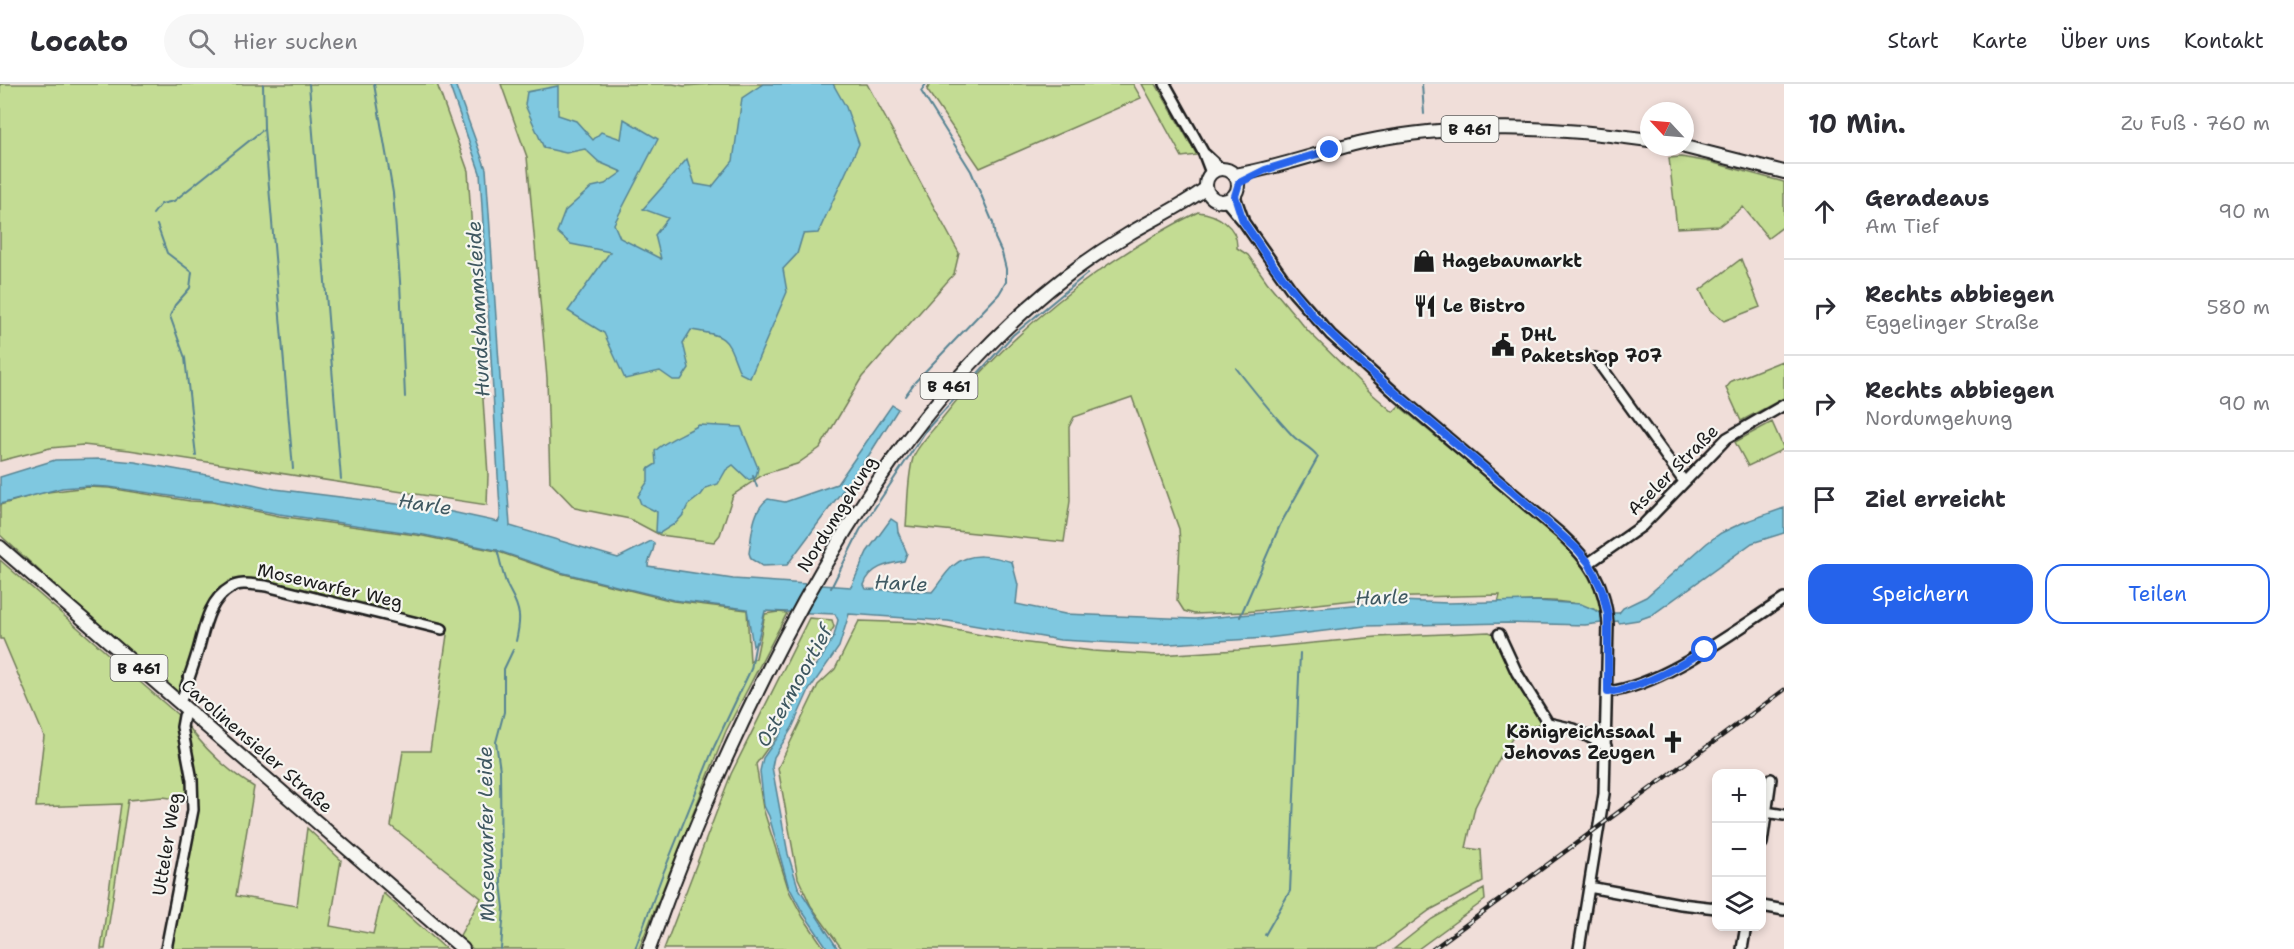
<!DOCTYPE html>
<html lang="de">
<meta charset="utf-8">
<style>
:root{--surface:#fff;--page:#f7f7f7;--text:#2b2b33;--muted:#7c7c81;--line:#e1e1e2;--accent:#2563eb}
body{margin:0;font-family:"Shantell Sans",sans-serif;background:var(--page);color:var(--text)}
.controls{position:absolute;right:18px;bottom:18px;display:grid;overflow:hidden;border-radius:12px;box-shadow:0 3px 9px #0003}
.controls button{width:54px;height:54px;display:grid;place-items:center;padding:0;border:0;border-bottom:2px solid var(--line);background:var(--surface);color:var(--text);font:30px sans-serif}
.compass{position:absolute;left:1640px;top:18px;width:54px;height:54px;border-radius:50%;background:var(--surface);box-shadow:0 3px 9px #0003;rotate:296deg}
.stop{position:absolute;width:18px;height:18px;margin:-14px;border:4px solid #2563eb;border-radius:50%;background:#fff}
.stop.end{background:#2563eb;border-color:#fff;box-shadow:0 2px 6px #0008}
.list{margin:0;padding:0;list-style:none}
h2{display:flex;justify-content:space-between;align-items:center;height:78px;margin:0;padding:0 24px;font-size:26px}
h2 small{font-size:20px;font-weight:400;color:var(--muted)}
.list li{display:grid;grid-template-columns:39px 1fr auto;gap:18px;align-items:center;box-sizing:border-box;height:96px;padding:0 24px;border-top:2px solid var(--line)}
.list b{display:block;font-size:22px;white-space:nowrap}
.list p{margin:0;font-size:20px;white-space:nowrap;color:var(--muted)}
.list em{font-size:20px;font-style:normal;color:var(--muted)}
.actions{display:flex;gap:12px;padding:18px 24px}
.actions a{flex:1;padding:14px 0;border:2px solid var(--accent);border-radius:18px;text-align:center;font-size:21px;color:var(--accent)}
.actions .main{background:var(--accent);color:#fff}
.icon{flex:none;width:33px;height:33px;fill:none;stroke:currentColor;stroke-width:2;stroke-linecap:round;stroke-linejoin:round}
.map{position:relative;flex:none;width:1784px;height:865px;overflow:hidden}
header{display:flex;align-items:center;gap:36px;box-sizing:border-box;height:84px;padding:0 30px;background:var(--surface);border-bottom:2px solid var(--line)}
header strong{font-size:28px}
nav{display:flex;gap:33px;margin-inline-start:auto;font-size:21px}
.search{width:420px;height:54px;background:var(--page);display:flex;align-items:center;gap:15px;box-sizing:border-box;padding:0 21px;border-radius:33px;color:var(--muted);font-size:22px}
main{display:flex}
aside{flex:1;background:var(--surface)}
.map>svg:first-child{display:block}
.green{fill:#c3dc93;stroke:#707c58;stroke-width:1.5}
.water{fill:#7fc8e0;stroke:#578392;stroke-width:1.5}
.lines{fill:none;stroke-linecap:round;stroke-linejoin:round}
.stream{stroke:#578392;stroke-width:2}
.minor-casing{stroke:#1c1c1c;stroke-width:14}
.major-casing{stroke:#1c1c1c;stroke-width:16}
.minor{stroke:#f6f6f2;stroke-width:9}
.major{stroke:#f6f6f2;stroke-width:12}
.rail-casing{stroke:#1c1c1c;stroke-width:4.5}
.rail{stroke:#f6f6f2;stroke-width:2;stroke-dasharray:7;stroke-linecap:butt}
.route{stroke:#2563eb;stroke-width:8}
.labels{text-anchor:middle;stroke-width:4.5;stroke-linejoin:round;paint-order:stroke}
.shield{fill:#f6f6f2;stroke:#5d5d5c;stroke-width:1.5}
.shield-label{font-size:16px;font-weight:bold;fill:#1c1c1c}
.poi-label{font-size:18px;font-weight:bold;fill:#1c1c1c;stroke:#f6f6f2;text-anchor:start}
.street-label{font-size:18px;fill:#1c1c1c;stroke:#f6f6f2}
.water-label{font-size:20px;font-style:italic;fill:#3f5861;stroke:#f6f6f2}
</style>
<header>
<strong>Locato</strong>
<div class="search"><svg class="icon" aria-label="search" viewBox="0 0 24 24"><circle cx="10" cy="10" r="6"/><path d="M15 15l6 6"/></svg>Hier suchen</div>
<nav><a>Start</a><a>Karte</a><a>Über uns</a><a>Kontakt</a></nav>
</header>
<main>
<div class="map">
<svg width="1784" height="865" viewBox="0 0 1784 865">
<rect width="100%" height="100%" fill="#f0ded9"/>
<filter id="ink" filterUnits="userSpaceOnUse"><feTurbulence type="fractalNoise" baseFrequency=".0167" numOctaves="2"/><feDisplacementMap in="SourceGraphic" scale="12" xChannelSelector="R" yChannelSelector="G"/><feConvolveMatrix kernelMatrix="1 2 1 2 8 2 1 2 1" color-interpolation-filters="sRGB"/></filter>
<g filter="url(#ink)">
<path class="green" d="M0,0H437L468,87L488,391L487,421L129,366L83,361L50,364L0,377Z
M501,0H673L684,2L713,0H867L959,169L954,190L862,293L820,364L797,380L764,390L733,411L720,451L714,458L660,451L630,435L575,424L550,398L547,294L527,73Z
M930,0H1133L1141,14L980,84L927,6Z
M1142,0H1156L1197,71L1182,73Z
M1681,73L1710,78L1784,98V142L1768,154L1743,123L1719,142L1677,144L1669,74Z
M1198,128C1217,130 1238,142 1237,164L1248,171L1267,198L1308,247L1371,309L1393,328L1399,322L1570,464L1590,488L1602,529C1571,512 1531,517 1498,519L1500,511L1372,514L1245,528L1194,530L1184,527L1177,516L1180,458L1179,445L1132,313L1074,333L1069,343L1070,417L1064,458L906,442C908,421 907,395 913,374C916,364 933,346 940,337C1008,249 1098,178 1198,128Z
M1741,175L1760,223L1724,237L1710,226L1700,206Z
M1782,277L1784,282V314L1741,337L1726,304L1732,297Z
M1772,338L1784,365L1748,382L1735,358Z
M88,403L109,404L190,417L212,418L279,432L423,452L496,467L560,489L673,517L747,526L750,578L756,574L765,530L778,528L787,529L726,647L639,865H473L459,853L481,814L391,742L403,667H430L448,544L269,500H230L211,518L179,613L0,451V421L40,409Z
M0,476L178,631V649L188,697L185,716L163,713L128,716L105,865H101L121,720L36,723L44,652L3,555H0Z
M809,534L832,536L834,543L803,595L774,655L756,680L763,724L789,807L803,833L825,865H664L731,690Z
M859,537L920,539L1012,557L1093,567L1158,571L1238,566L1377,553L1489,548L1496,551L1542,638L1513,653L1500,673L1475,723L1466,764L1481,766L1483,798L1430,826L1377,865H842L811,822L798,794L778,684L818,601L835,585Z
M185,638C203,663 228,687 254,703L236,812L297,822L307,744L341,776L330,842L373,850L383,809L446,865H170L196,725Z
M1484,805L1485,816L1418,865H1394L1432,835Z"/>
<path class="water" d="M449,0H455L486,85L510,442L618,474L651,457L654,459C655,468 648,473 648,482L733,495L851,503L867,468L891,435L897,439L898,448L907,469L904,477C887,480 870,483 864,501L866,505L932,508C939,500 945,489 953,482C970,467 993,472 1012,478L1018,501L1016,520L1065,530L1195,535L1399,517L1448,519L1536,517L1581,520L1602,529H1619L1623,524L1646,513L1707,459L1721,449L1742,439L1784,424V449L1752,459L1652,531L1638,536L1619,539L1618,537L1585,541L1508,539L1365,542L1267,554L1154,561L1060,556L948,537L849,530L839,563L809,606L792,644L774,673L772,683L788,770L798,803L838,865H828L802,827L788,801L769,732L764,722L760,687L763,674L780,650L808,590L821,575L834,552L838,536L835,530L765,527L757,559L753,562L747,525L673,516L560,488L496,466L424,451L279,430L213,417L190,415L109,403L88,402L62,404L0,420V393L55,376L102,375L135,378L235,396L275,405L438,425L498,438L500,434V425L480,89Z
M763,0H833L846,23L859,60L818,149L803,150L797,170L783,185L787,208L750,294L740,289C726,254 730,252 691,246L683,259L689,284L681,296H673L660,287L625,295L604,249L568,227L610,168L571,160L557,148L565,127L592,103L605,100L622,88L599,78L585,65L566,69L544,64L525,21L527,8L558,2V31L576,37L593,56L601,48L621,55L624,35L658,55L614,140L620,154L661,175L655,151L668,134L643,125L687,75L695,100L712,103L733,77L742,14Z
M892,321L898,325L869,371L787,481L762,482L751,475L749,469C752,451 752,426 768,415L785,418L837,400Z
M699,341L741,343L758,384L756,393L749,396L733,381L726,386L718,400L706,404L701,411L688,421L683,431L676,439L660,449L656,448L657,428L641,420L638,412L648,397V385L656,380L655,367C666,356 684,350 699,341Z"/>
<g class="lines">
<path class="stream" d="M263,0L264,44L293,385
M309,0L341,395
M374,0L393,109L400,197L405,313
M1422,0L1424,30
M153,130L161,120L174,117L264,45
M157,141L167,169L192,188L190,204L175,221L170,232L185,274L196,372
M1236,284C1254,307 1272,330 1293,352C1301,360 1311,363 1318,373L1280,441L1240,533
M905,312L915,298L999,210L1006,198V185L1002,169L995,154L993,139L971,87L921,7L926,0
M753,392L757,403
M497,466C501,478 503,496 510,507C521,527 521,535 516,557
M831,504L860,446L927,345L1013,251L1088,189
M1265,851L1290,807L1300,569
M501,865L504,824L501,799L500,686L496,658L504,628V585L513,566
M635,865L662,792L714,663L751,585L756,558"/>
<g class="minor-casing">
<path id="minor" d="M1165,0L1203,68L1211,89
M1205,70L1221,85
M1235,112L1243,135
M1226,117L1243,137L1293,208L1331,251L1396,310L1561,450C1589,476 1606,500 1608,540L1604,710L1579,865
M1595,274L1683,396
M1589,479L1642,442L1727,354L1784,321
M1499,550L1517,589L1548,639L1574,645L1606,662
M1608,608C1665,601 1735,546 1784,515
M178,618L183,612C187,599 192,586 196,573C204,549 206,518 230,504C240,497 254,501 266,502L442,545
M1766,728L1784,731
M1762,759L1771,695
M1589,803L1681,820L1716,824
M1762,822L1784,826
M166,865L193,726L192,696L182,643L184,632L188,626
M1742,865L1746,842"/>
</g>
<g class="major-casing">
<path id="major" d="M1685,63L1784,88
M1206 101a16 16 0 1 1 32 0a16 16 0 1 1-32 0Z
M1235,91C1278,84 1320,68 1363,58C1458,38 1554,42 1649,56
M0,463L463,865
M649,865C687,758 732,654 785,553C849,431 925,315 1029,223C1059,196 1092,172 1127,151C1153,135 1181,123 1206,104"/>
</g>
<use href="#minor" class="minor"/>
<use href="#major" class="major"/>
<g class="rail-casing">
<path id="rail" d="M1433,865L1784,606"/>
</g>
<use href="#rail" class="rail"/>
</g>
</g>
<g class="lines" filter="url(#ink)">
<path class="route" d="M1330,66L1265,86L1239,99L1235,112L1243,137L1273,181L1314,233L1365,283L1521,415L1577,465L1589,479L1602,506L1608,531V608C1642,604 1677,584 1705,566"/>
</g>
<defs>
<g id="shop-bare" transform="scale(1.8)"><path d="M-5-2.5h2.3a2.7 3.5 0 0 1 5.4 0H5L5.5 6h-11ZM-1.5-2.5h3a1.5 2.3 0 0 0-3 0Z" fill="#1c1c1c" stroke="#f6f6f2" stroke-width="2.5" paint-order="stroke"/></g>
<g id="restaurant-bare" transform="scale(1.8)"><path d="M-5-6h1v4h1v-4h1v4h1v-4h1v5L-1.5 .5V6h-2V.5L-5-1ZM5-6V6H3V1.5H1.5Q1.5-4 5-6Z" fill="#1c1c1c" stroke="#f6f6f2" stroke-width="2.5" paint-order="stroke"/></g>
<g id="civic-bare" transform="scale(1.8)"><path d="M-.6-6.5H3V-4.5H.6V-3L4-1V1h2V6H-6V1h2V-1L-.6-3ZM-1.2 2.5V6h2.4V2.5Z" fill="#1c1c1c" stroke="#f6f6f2" stroke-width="2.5" paint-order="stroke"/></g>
<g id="church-bare" transform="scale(1.8)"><path d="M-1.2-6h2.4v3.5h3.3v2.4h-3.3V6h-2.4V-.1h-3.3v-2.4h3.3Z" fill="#1c1c1c" stroke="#f6f6f2" stroke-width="2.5" paint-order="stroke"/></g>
</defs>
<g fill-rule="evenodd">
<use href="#shop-bare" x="1424" y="177"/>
<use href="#restaurant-bare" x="1425" y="222"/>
<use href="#civic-bare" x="1503" y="261"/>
<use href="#church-bare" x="1673" y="658"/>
</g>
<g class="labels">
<g class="shield">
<rect x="1441.5" y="32" width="57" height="26" rx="4.5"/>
<rect x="920.5" y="289" width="57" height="26" rx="4.5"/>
<rect x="110.5" y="571" width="57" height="26" rx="4.5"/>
</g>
<g class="shield-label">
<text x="1470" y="51">B 461</text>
<text x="949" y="308">B 461</text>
<text x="139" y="590">B 461</text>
</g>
<g class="poi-label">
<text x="1442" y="183">Hagebaumarkt</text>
<text x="1443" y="228">Le Bistro</text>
<text x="1521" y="257">DHL<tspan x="1521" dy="21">Paketshop 707</tspan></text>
<text x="1655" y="654" text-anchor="end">Königreichssaal<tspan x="1655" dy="21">Jehovas Zeugen</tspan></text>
</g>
<g class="street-label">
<text transform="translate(1673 386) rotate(-45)" y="6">Aseler Straße</text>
<text transform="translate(837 430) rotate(-58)" y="6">Nordumgehung</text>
<text transform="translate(330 502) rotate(13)" y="6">Mosewarfer Weg</text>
<text transform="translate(257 662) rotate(41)" y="6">Carolinensieler Straße</text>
<text transform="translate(167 760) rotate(-81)" y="6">Utteler Weg</text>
</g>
<g class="water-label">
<text transform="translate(478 225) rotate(-93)" y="7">Hundshammsleide</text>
<text transform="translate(425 420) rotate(9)" y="7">Harle</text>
<text transform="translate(901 499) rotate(3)" y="7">Harle</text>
<text transform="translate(1382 513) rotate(-2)" y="7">Harle</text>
<text transform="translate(794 602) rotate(-61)" y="7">Ostermoortief</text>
<text transform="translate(486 750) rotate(-91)" y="7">Mosewarfer Leide</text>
</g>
</g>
</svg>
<div class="controls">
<button>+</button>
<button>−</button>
<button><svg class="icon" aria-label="layers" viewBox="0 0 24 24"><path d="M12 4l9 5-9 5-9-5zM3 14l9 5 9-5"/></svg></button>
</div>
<svg class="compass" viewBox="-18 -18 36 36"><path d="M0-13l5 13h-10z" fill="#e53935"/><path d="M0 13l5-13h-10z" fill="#7c7c81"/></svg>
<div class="stop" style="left:1705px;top:566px"></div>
<div class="stop end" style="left:1330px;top:66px"></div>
</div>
<aside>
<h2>10 Min.<small>Zu Fuß · 760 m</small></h2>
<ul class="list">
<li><svg class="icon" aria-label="ahead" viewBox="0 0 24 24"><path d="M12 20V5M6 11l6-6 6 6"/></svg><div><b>Geradeaus</b><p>Am Tief</p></div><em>90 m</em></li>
<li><svg class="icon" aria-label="right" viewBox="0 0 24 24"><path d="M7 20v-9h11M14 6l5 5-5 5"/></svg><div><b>Rechts abbiegen</b><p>Eggelinger Straße</p></div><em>580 m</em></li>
<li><svg class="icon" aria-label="right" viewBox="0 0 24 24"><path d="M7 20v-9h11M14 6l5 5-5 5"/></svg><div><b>Rechts abbiegen</b><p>Nordumgehung</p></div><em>90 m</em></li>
<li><svg class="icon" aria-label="arrive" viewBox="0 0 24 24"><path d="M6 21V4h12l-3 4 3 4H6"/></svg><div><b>Ziel erreicht</b></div></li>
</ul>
<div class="actions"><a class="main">Speichern</a><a>Teilen</a></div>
</aside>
</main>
